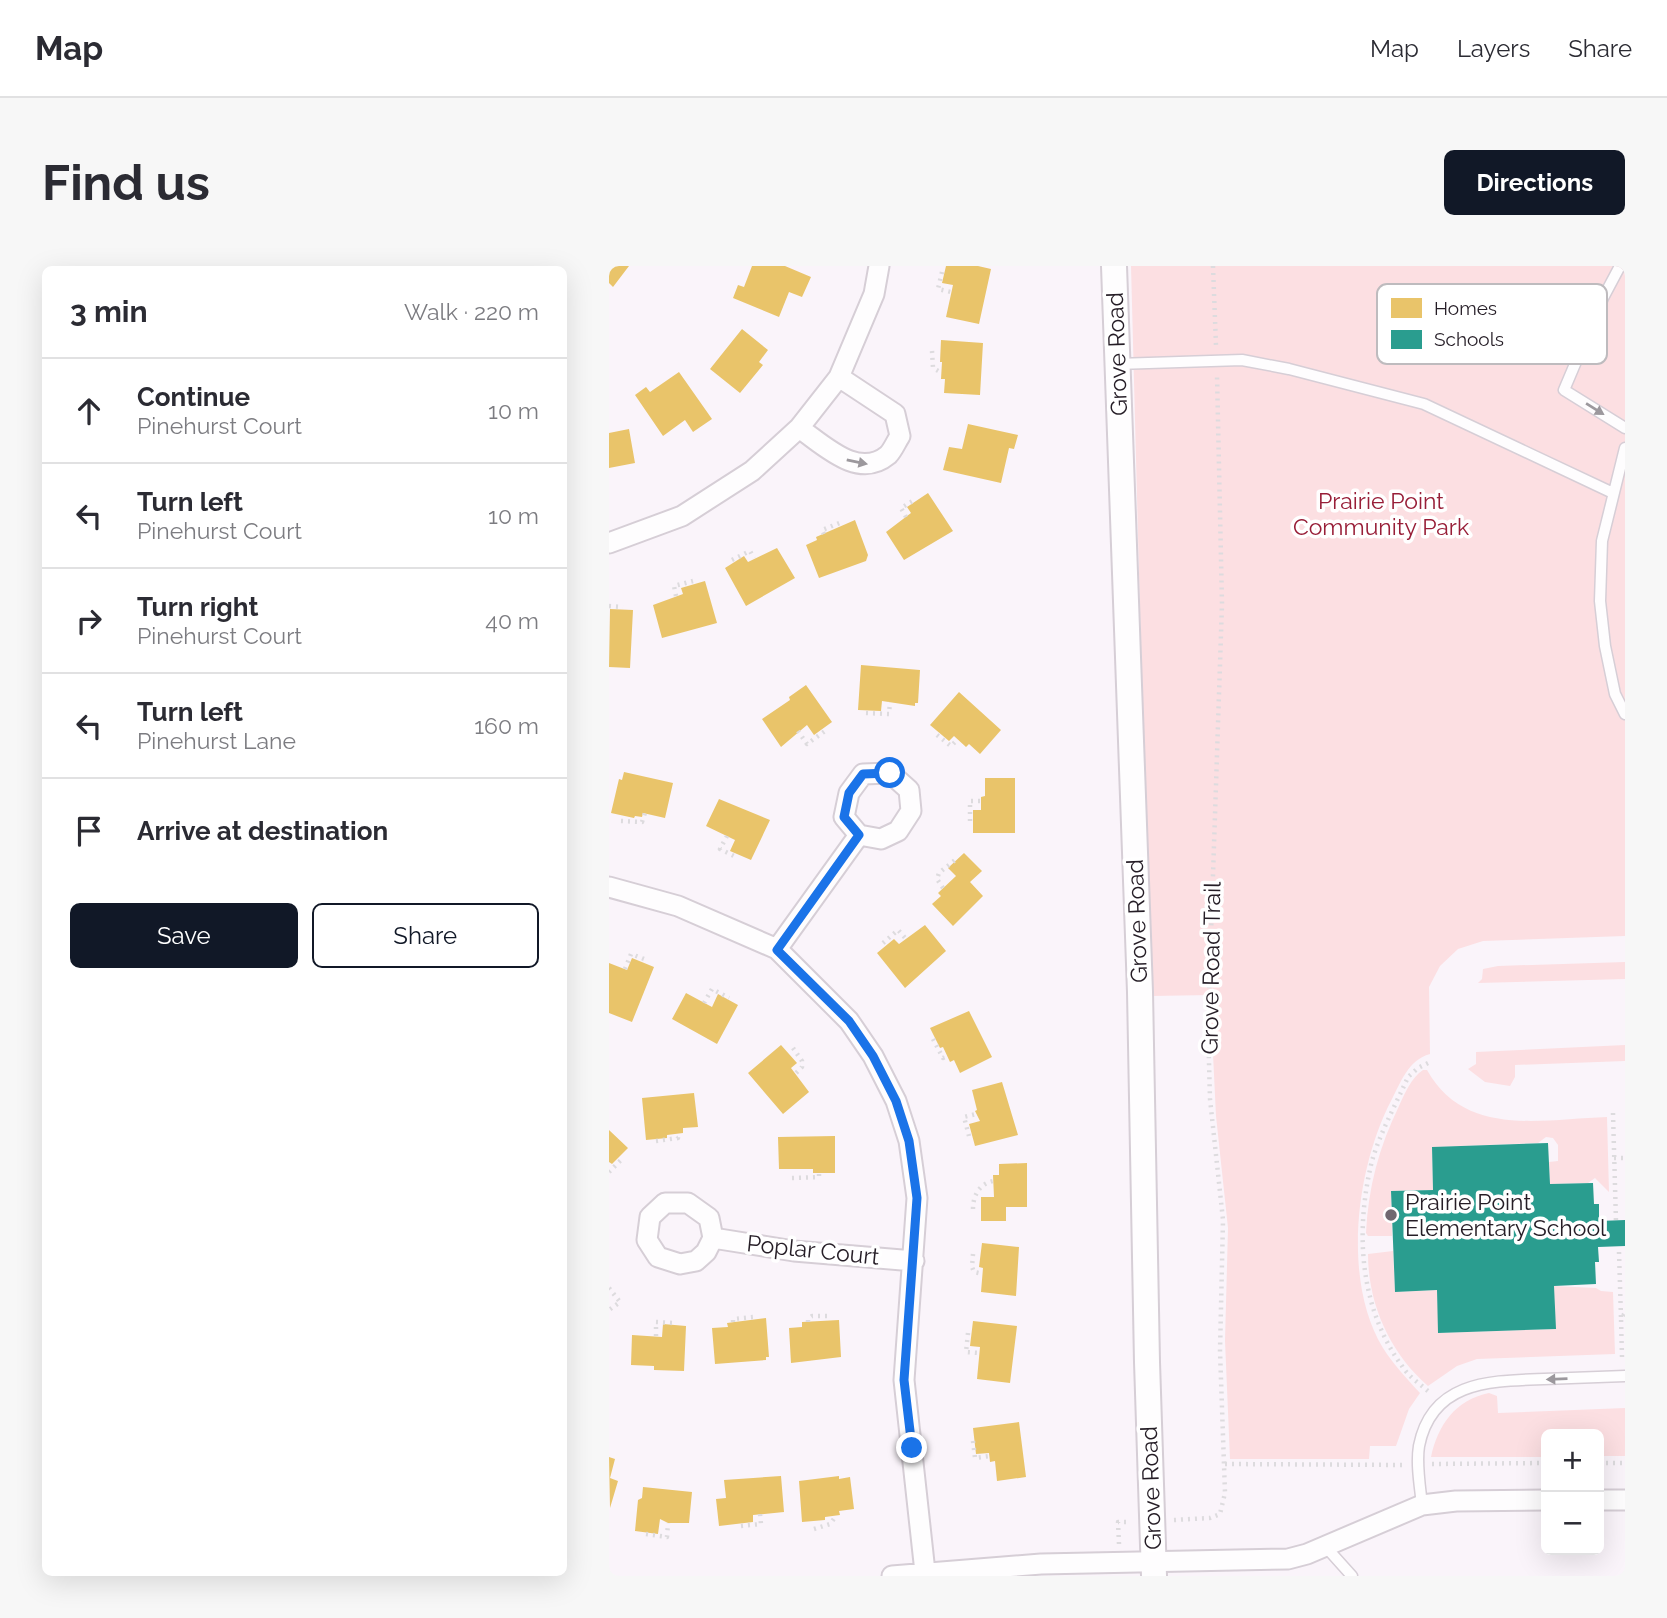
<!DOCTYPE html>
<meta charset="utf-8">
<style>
:root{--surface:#fff;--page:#f7f7f7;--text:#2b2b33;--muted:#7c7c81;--line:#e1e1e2;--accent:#111827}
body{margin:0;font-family:Raleway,sans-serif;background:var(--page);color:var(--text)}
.controls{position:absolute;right:21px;bottom:21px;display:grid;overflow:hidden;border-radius:10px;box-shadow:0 7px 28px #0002}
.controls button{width:63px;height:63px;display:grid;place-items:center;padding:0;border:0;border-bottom:2px solid var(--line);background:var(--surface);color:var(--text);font:35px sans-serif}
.stop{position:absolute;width:21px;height:21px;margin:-16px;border:5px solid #1a73e8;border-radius:50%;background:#fff}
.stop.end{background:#1a73e8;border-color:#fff;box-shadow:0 2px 7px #0008}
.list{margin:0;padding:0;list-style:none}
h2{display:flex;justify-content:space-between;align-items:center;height:91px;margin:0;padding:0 28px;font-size:30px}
h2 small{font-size:23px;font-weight:400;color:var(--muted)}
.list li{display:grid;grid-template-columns:46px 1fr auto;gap:21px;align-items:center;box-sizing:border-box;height:105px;padding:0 28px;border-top:2px solid var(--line)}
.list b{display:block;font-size:26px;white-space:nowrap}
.list p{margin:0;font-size:23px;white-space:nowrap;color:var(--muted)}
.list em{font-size:23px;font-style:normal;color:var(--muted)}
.actions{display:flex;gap:14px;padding:21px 28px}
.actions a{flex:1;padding:16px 0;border:2px solid var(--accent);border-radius:10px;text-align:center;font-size:24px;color:var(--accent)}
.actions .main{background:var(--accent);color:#fff}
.icon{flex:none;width:38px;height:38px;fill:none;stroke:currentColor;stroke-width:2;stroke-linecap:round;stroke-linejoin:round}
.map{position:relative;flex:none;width:1016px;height:1310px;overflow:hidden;border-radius:10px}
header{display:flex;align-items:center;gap:42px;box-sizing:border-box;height:98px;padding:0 35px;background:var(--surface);border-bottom:2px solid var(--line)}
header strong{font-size:33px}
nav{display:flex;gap:38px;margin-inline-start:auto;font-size:24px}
.intro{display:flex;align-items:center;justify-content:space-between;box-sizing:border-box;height:168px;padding:0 42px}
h1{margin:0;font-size:49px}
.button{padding:18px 32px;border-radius:10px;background:var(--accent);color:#fff;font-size:24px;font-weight:700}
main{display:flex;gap:42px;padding:0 42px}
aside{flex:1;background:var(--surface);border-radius:10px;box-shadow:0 7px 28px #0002}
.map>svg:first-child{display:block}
.green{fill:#fcdfe2}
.homes{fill:#e9c46a}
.schools{fill:#2a9d8f}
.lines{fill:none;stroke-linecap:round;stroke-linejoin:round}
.service-casing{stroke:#d6ced6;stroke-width:13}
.minor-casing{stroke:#d6ced6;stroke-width:23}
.tertiary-casing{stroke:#d6ced6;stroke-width:28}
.path{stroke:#dddbde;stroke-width:4.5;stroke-dasharray:2 5;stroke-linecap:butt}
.service{stroke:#fefdfe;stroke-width:10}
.minor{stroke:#fefdfe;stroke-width:19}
.tertiary{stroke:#fefdfe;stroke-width:24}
.oneway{fill:#9c989d}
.route{stroke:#1a73e8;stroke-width:9}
.poi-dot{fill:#706870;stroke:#fff;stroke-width:2.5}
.labels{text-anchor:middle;stroke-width:7;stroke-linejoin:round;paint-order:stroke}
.street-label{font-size:23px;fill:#251d26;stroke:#fff}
.park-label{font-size:23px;fill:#981e38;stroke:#fff}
.poi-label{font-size:23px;fill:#251d26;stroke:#fff;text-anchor:start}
.key{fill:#fff;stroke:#bebbbe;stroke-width:2}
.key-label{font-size:19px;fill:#251d26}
</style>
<header>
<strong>Map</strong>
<nav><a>Map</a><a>Layers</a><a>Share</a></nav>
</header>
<div class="intro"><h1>Find us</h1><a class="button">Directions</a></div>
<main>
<aside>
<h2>3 min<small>Walk · 220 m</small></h2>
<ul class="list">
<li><svg class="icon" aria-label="ahead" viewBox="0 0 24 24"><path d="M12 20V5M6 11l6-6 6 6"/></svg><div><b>Continue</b><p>Pinehurst Court</p></div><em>10 m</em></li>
<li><svg class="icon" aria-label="left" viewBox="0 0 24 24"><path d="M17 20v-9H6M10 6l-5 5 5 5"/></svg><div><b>Turn left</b><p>Pinehurst Court</p></div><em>10 m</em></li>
<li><svg class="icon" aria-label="right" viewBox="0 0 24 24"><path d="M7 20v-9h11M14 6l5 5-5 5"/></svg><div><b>Turn right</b><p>Pinehurst Court</p></div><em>40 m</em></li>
<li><svg class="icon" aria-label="left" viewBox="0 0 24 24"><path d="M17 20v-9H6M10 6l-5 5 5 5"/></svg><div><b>Turn left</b><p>Pinehurst Lane</p></div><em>160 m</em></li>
<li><svg class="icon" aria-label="arrive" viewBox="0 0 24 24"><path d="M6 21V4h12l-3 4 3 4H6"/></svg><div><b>Arrive at destination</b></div></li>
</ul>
<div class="actions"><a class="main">Save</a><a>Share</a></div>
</aside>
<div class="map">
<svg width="1016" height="1310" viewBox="0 0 1016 1310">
<rect width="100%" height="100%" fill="#faf4fa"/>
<path class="green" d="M522,0H1016V670L874,675L849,683L831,700L820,721L821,788C799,794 792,816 782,835C747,902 733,1015 774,1082C784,1098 798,1113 811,1127L800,1143L787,1180H761L760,1193H621L616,1075L619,962L607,850L602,746L604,729L541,730Z
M1016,696V713L869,717L873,713L874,703L889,700Z
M1016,779V795L906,799V811L901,820L876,816L859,803L867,798V786Z
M814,804H818C856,872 933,853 998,851L1000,926L986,912L979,917L941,918L940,896L949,895V879L944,872L937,871L929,877L823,881L824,924L782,925L783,970H759L757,967C759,922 770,881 790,840C796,827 802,812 814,804Z
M784,985L786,1026L828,1024L830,1067L946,1063L945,1020L987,1022L992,1025L1004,1026L1006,1088L868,1093L848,1100L819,1120C781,1087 759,1038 759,988Z
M880,1127L888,1130L889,1147L1016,1142V1190H990V1168H937V1191H822C829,1159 846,1134 880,1127Z"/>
<path class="homes" d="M0,0H20L4,21L0,17Z
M143,0H176L202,11L193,31L180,26L170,51L124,32L129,19L135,21Z
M337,0H369L382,3L370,58L337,51L344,19L333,17Z
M133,63L159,84L150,96L154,99L131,127L101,103Z
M332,74L374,77L371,129L335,127L336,113H332L333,96H331Z
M70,106L103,153L84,166L76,154L54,170L26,129L37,121L41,126Z
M359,158L409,169L405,183L400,182L392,217L334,204L340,181L353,183Z
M20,163L26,197L0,202V167Z
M319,227L344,265L295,294L277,266L302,247L298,241Z
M246,254L259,289L257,295L210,312L197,279L208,274L207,271Z
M168,282L186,312L137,340L116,302L135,290L139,296Z
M96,315L108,357L53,372L44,339L74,328L72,322Z
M1,343L24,344L21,402L0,401Z
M252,399L311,404L309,437H306V440L273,435L272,445L249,444Z
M197,419L223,456L205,469L198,459L172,481L153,453L181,434L180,431Z
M350,426L392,464L371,488L360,478L357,481L345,470L340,475L321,459Z
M15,506L64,517L56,552L34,547L33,551L26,550L25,552L2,547L10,513L13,514Z
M376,512H406V567H364V544H372V531L376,530Z
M110,533L161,554L142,594L121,585L126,574L97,560Z
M355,587L373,605L361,616L374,630L344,660L323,638L332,630L329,627L347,610L339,602Z
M316,659L337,685L296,722L268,687L285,673L290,678Z
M23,692L45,701L23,756L0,747V697L18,704Z
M77,727L103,741L109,728L129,739L108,778L63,753Z
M360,745L383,791L351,807L345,794L341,796L334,781L331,782L321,762Z
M172,779L188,797L182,802L200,826L174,848L139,807Z
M393,816L409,869L366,880L360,858L371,855L366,845L368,844L363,824Z
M85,827L89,861L74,862V867L58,869V872L37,874L33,832Z
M0,864L19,882L3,898L0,896Z
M226,870V907H204V903H170L169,871Z
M418,897V941H397V955H372V931H385L384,909H390V898Z
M373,977L410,981L407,1030L372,1026L374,1002L370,1001Z
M157,1052L160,1091H157V1094L106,1098L103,1062L119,1061L118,1057Z
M230,1054L232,1091L182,1097L180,1062L193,1061V1056Z
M364,1055L408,1060L401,1117L368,1113L371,1081L361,1080Z
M54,1058L77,1060L75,1105L45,1104V1100L22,1099L23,1069L53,1071Z
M410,1156L417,1211L388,1215L386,1195L381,1196L380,1187L367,1188L364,1162Z
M0,1191L6,1193L1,1212L9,1215L1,1242Z
M172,1210L175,1246L144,1249V1256L110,1260L107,1233L117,1232L115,1214Z
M230,1210V1213L241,1211L245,1243L230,1245L231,1249L216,1251V1254L193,1256L190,1215Z
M34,1221L83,1226L80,1257H59L51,1253L49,1268L26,1265L29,1234L33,1232Z"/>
<path class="schools" d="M939,877L941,918L984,917L985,938H990V955L1016,954V980L989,981L990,996H986L987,1018L945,1020L947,1063L829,1067L828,1024L786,1026L782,925L824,924L823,881Z"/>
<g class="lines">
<g class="service-casing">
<path id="service" d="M1011,0L994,32L955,124L1016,162
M508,98L633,94L680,103L815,138L1004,227
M1016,182L993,275L991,335L996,380L1006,428L1016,448
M813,1239C811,1220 807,1198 810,1180C823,1114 883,1115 935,1113C962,1112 989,1111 1016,1110
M716,1280L743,1310"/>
</g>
<g class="minor-casing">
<path id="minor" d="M190,162C215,179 249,214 279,189C284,184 287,176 291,170L286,148L230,111
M0,277L73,250L143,205L190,162L230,111L265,28L270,0
M281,507L300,524L302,545L289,565L272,573L250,569L235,551L240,527L254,508Z
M0,621L69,640L168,683L240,755L264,790L287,835L300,875L308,932L295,1114L316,1306
M168,683L250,569
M56,937H79L100,952L104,972L97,986L87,995L71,998L49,991L38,974L41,951Z
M104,972L185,985L305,995
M990,1234H1016
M283,1310L432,1298L679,1293L698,1288L813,1239L847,1235L937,1234"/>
</g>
<g class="tertiary-casing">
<path id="tertiary" d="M505,0L531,726L538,1096L545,1310"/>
</g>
<path class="path" d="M604,0L607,80
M333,6L329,23L342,26
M323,85L324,102L333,107
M297,251L292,242L307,233
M215,268L213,264L233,256
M123,294L141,285L145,292
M67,330L65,320L84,315
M0,340L14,341
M257,447L280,448L281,436
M189,465L198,478L216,465
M328,469L342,480L349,473
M12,555L33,556L36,547
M361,555V535H372
M118,570L111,583L129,592
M334,622L328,613L330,607L346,594
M274,677L289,664L297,673
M16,703L22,688L35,693
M95,737L103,723L120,732
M324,773L334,792L338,790
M184,782L193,795V801L187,807
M819,797L809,802L799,811C787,838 771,867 763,895C746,964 750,1041 793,1100C799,1110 811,1118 820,1126
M1004,847L1007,956
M360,870L355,851L367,848
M47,875L69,872V868
M1005,892H1016
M0,906L13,893
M183,912L210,911V907
M364,943C364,930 370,918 384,915
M1010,986L1012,1052
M364,988L363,1001L365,1006L374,1008
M0,1022L11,1036L0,1044
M124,1056V1053L145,1051
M199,1056V1053L203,1050H218
M359,1067L357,1086L370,1087
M47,1070V1056L65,1057
M1013,1091L1012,1052L1016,1047
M364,1175L366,1192L381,1190
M990,1197H1016
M616,1198L796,1199
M823,1198L937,1197
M565,1254L601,1252L611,1248L616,1227L611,1085L614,954L601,833L599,760L613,338L608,109
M132,1260L152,1258L151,1248
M205,1263L221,1258L227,1250
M37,1268L58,1271L59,1257
M510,1278L509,1256H521"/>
<use href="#service" class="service"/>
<use href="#minor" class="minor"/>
<use href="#tertiary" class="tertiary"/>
</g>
<defs><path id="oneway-solid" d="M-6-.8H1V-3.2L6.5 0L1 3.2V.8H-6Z" transform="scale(1.75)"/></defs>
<g class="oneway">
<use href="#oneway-solid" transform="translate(986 143) rotate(32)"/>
<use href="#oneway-solid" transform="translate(248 196) rotate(12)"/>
<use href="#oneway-solid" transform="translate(948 1113) rotate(178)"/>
</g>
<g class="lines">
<path class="route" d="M281,507L254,508L240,527L235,551L250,569L168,684L240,755L264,790L287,835L300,875L308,932L295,1114L303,1182"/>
</g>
<circle class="poi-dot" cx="782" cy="949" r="7"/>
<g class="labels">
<g class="street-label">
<text transform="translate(508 88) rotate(-92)" y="8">Grove Road</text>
<text transform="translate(528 655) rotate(-92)" y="8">Grove Road</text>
<text transform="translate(602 702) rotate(-89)" y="8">Grove Road Trail</text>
<text transform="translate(204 984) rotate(6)" y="8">Poplar Court</text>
<text transform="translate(542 1222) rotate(-92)" y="8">Grove Road</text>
</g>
<g class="park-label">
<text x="772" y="243">Prairie Point<tspan x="772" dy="26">Community Park</tspan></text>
</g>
<g class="poi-label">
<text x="796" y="944">Prairie Point<tspan x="796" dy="26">Elementary School</tspan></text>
</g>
</g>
<rect x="768" y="18" width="230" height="80" rx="10" class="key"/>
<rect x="782" y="32" width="31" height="20" fill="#e9c46a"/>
<rect x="782" y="64" width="31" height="19" fill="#2a9d8f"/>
<g class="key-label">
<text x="825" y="49">Homes</text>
<text x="825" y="80">Schools</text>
</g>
</svg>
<div class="controls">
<button>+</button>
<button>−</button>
</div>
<div class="stop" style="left:281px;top:507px"></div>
<div class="stop end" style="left:303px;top:1182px"></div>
</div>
</main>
